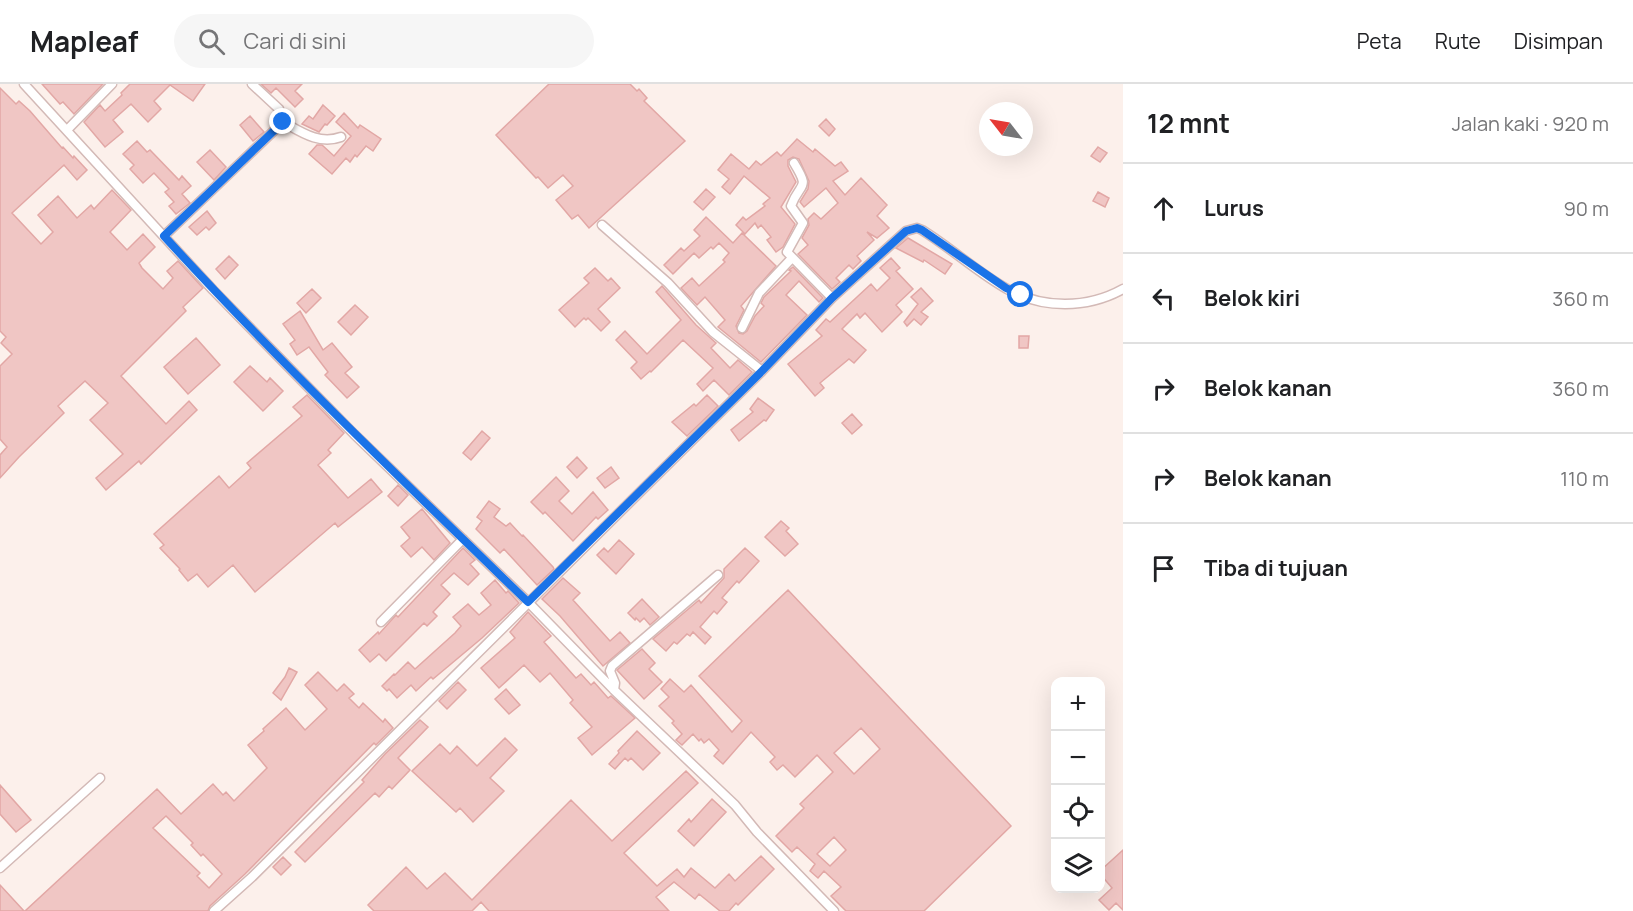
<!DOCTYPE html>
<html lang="id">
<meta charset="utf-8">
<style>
:root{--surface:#fff;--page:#f6f6f6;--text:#202124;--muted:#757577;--line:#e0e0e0}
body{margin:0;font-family:Manrope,sans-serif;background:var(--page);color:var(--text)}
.controls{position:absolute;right:18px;bottom:18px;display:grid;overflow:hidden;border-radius:12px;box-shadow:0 6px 24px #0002}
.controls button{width:54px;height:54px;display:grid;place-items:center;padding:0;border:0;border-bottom:2px solid var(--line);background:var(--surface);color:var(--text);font:30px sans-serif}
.compass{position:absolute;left:979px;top:18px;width:54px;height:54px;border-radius:50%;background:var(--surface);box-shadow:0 6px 24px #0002;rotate:301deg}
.stop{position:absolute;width:18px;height:18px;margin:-14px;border:4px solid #1a73e8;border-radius:50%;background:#fff}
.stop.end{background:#1a73e8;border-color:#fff;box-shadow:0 2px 6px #0008}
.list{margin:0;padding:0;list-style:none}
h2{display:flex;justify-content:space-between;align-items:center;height:78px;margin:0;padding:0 24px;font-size:26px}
h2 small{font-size:20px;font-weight:400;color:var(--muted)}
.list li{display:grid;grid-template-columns:39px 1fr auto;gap:18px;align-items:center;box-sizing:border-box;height:90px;padding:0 24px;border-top:2px solid var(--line)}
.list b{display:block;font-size:22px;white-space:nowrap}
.list em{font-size:20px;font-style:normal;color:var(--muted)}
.icon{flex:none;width:33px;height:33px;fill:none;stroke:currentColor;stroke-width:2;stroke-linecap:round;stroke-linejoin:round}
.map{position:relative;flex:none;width:1123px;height:827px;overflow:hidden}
header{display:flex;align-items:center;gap:36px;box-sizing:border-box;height:84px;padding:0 30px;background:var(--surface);border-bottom:2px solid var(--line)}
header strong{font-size:28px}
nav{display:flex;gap:33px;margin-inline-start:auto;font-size:21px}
.search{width:420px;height:54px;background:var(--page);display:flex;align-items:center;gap:15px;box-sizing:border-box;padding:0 21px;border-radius:33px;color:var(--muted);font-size:22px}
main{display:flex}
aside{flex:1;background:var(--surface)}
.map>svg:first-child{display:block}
.building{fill:#f0c6c4;stroke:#e2a7a5;stroke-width:1.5;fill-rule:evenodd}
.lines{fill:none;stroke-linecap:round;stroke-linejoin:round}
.minor-casing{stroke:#d3b9b6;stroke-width:11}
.minor{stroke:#fff;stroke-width:8}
.route{stroke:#1a73e8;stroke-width:8}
</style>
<header>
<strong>Mapleaf</strong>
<div class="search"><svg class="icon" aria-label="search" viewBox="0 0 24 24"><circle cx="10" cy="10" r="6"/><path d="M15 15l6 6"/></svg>Cari di sini</div>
<nav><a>Peta</a><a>Rute</a><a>Disimpan</a></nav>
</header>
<main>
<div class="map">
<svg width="1123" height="827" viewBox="0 0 1123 827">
<rect width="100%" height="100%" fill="#fcf0eb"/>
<path class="building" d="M42,0H103L74,30L63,18L60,20Z
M130,0H205L193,17L170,1L154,17L161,25L148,38L131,20L113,36L123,48L105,63L84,38L100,21L105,27L122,11L121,9Z
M261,0H302L295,7L303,15L295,23L276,4L271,9Z
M549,0H630L637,7L639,5L647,14L644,17L685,57L589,144L578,131L572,135L556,116L573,102L563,91L548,104L538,93L536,94L496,51Z
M0,4L16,20L19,17L30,27L62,64L63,63L73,74L74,72L87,86L77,96L64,81L12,129L41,160L53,148L38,131L58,112L77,134L91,121L94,125L112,106L131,126L110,148L127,166L143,150L155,163L139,179L142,184L163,205L173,194L167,187L178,177L203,204L183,223L186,227L121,292L166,340L189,317L197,326L141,380L139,377L106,406L96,394L123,370L90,336L108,319L85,297L58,322L64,329L19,373L0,394V371L7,363L0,355V282L12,270L1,259L6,253L0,247Z
M323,21L335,32L327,41L325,40L319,48L302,40L309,32L313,35Z
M344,29L358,44L360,41L381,55L373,67L366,62L357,73L355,71L350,78L346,74L332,90L309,70L317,61H322L334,72L351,52L336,38Z
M250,32L264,48L253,57L240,41Z
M826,35L835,45L829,52L819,42Z
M797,55L813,68L815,65L835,82L841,78L848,87L833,97L845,111L861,94L887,121L877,132L889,144L877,154L867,148L874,156L857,172L861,177L853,185L849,181L836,194L840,198L832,205L798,170L808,161L802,154L809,141L808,135L814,129L821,135L838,119L826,104L804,123L800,118L808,105L809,97L799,75L793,73L788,76V82L796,98L781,123L795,140L783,163L776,168L767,156L771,153L761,141L758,144L755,139L745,150L736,141L743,133L746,136L765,122L763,120L770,114L744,92L730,110L722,103L729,95L718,86L731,70L749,85L756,77L761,81L777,68L781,72Z
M137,57L147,68L150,66L179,96L182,92L191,102L182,110L190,119L176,130L169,122L174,118L165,108L169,105L154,89L143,99L130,85L134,81L123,70Z
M1098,63L1107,69L1100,78L1091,72Z
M210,66L226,83L214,96L197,78Z
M706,105L715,113L703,126L694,118Z
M1098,108L1109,114L1105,123L1093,117Z
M207,127L216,139L209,146L206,143L197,151L189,143Z
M706,133L733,159L742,149L776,182L741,222L744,226L736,242L739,249L743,250L747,247L755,232L764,222L761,219L764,213L791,187L789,186L793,183L823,214L819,218L799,197L786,211L807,231L761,278L718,243L725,236L705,213L697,221L681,204L692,194L699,202L725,178L723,176L729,169L719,159L713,165L711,163L699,174L694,169L673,190L664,181L681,164L684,167L700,152L694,146Z
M908,154L952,180L945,190L924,176L923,178L896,164Z
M229,172L238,181L225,195L216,185Z
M891,174L900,184L896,187L913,205L896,221L902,228L882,248L865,229L860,234L857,230L842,245L866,266L854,279L849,275L820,299L824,304L815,312L788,280L822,252L816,246L826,235L830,238L871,200L877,207L890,194L880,184Z
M595,184L608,197L611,194L620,204L598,225L610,238L601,247L588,234L586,236L584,234L575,243L559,226L589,199L584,194Z
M662,202L696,241L716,259L711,264L730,284L738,276L752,288L729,311L714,296L703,307L697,300L713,284L683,256L651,288L650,287L641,295L631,284L637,278L616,256L625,247L647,270L681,236L656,208Z
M921,204L933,217L921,228L928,233L921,241L914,235L907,242L904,238L918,220L911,213Z
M312,205L321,214L306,229L297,219Z
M355,221L368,233L351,251L338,238Z
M300,227L323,266L332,259L352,283L345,289L359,303L347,314L325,291L328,288L309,263L297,271L290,260L295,256L283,240Z
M1019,252H1029L1028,264H1019Z
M196,254L220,281L188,310L164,283Z
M250,282L267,298L270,294L283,307L263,327L234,298Z
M307,311L344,349L328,366L331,369L318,381L348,414L371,395L382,408L338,443L335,439L255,508L233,481L208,503L197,490L188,497L179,486L180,485L160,464L164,461L154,450L219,392L229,404L251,384L247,379L302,332L293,323Z
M707,311L718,322L687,352L672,338L694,320L696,322Z
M758,314L774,326L766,337L764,336L739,357L731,346L753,328L750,325Z
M852,330L862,341L852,350L842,339Z
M482,347L490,354L471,376L463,369Z
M577,373L587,384L577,394L567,383Z
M611,383L619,394L605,404L597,394Z
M556,393L569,407L559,417L572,430L593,408L608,426L598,435L596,433L573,457L545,428L543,430L531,418Z
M398,401L408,411L398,422L388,412Z
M489,417L500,425L494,433L506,442L510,439L522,452L523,451L553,483L554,485L537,501L504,465L500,469L476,445L482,437L477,433Z
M422,425L450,459L434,476L422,463L411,473L401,462L410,454L401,443Z
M781,437L789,444L786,447L798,460L785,472L765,453Z
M619,456L634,470L616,490L597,471L604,464L608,468Z
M463,464L475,476L470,480L479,490L468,501L454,489L441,501L450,510L433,528L437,532L427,542L424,539L386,577L379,570L370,578L359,566L378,548L379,550L396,531L398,533Z
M745,464L759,477L739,499L737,497L722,514L727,518L717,530L714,527L700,543L711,553L705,560L693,548L690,552L687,550L677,560L674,558L666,567L653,555L699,516L701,519L724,494V485Z
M563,494L580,509L573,516L610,557L620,548L630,559L603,582L560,532L542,515Z
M495,496L506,509L508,507L519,519L482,554L433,595L431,593L416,607L411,601L397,614L389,605L387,607L382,602L394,590L395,591L408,578L415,585L455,549L461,542L453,533L468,520L479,531L491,521L481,509Z
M788,506L1011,742L924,827H846L831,812L841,803L824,787L818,794L810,787L815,780L797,763L792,768L776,752L804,724L800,720L833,688L817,671L795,693L783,681L777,686L770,678L775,673L751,648L723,680L714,672L719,666L709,655L704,659L701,655L699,657L693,650L682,661L676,656L682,650L672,639L674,637L659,622L669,613L661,605L670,595L684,608L691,601L732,648L742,637L699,592ZM861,644L880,665L854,690L834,669ZM834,753L846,766L830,782L817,770Z
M642,515L659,533L650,541L644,534L640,538L636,534L635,536L628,529Z
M528,528L551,552L544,558L576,594L581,590L591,601L594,598L608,614L611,612L635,634L592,671L578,654L592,643L570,619L573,616L550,589L540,598L524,581L499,604L481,584L515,554L510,548Z
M642,565L655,579L649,585L662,598L644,615L617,586Z
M289,584L297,588L281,616L273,609L285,593Z
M318,588L337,607L344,600L354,610L349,614L359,624L363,619L383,638L385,635L393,644L376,661L374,659L245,790L210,822L208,827H25L157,705L181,730L213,700L223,711L226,708L234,717L267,684L248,661L264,647L263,645L286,624L305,646L327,625L305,601ZM166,732L193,759L191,761L201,772L203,770L222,790L209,804L197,792L200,789L153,744Z
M458,598L466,606L447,625L439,617Z
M506,605L520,621L509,630L495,615Z
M420,636L428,643L398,674L410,686L392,705L389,702L379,713L375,709L305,778L295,768L364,698L362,696L385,670Z
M637,647L660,669L643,686L631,674L628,677L625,674L615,685L609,680L619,669L618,667Z
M505,654L517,666L490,694L504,707L473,738L460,724L456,728L412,687L440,660L450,670L457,662L477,682Z
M686,687L698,699L624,769L657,802L677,785L684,793L691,784L715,804L729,790L735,797L761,772L774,785L738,821L736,819L729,827H720L699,810L695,815L674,798L656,813L669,827H489L481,818L472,827H374L368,821L406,783L427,805L445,789L472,816L571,716L612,757Z
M0,701L31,736L16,748L0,730Z
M712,715L726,728L694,762L678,747L689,735L691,738Z
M1123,766V826L1116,819L1109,826L1099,816L1112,804L1101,791V786Z
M283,773L291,781L281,791L273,783Z
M0,801L24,827H0Z"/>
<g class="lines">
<g class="minor-casing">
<path id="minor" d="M24,0L213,206L354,350L528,518L614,606L735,721L757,748L834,827
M252,0L279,25L283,38
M283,38C301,48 319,61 341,53
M67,46L112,0
M794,79C811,107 800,97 791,122L803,139L787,168L832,214
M602,141L668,199L713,248L762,287
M164,152L283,38
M742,244L759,209L792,174
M381,538L463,455
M614,606L615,599L610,587L612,582L718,491
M0,784L100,694
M214,827L252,793L762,287L832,214L906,147L917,144L922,146C951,164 977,188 1007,205C1043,225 1087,225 1123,205"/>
</g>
<use href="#minor" class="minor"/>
</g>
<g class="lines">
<path class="route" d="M283,38L164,152C280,279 404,398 528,518L762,287L832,214L906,147L917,144L922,146L1006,204L1021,211"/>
</g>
</svg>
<div class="controls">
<button>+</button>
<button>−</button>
<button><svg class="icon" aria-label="locate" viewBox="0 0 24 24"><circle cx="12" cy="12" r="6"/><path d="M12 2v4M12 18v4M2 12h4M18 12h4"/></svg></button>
<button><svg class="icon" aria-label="layers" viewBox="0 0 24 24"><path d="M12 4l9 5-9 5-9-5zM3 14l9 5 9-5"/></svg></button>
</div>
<svg class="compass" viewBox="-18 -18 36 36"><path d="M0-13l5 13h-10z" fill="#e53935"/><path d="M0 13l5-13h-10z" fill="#757577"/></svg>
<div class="stop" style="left:1021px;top:211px"></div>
<div class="stop end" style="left:283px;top:38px"></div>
</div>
<aside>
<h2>12 mnt<small>Jalan kaki · 920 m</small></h2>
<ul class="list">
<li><svg class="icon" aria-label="ahead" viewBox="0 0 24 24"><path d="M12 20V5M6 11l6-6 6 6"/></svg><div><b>Lurus</b></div><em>90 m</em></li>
<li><svg class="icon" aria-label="left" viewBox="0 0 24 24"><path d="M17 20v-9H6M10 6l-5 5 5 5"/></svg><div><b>Belok kiri</b></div><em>360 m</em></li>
<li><svg class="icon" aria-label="right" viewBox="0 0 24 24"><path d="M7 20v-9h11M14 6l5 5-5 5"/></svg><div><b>Belok kanan</b></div><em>360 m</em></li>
<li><svg class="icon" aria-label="right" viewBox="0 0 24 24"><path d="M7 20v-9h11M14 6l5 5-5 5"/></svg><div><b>Belok kanan</b></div><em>110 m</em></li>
<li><svg class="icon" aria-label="arrive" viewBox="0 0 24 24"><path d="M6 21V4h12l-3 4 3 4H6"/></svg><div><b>Tiba di tujuan</b></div></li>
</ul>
</aside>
</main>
